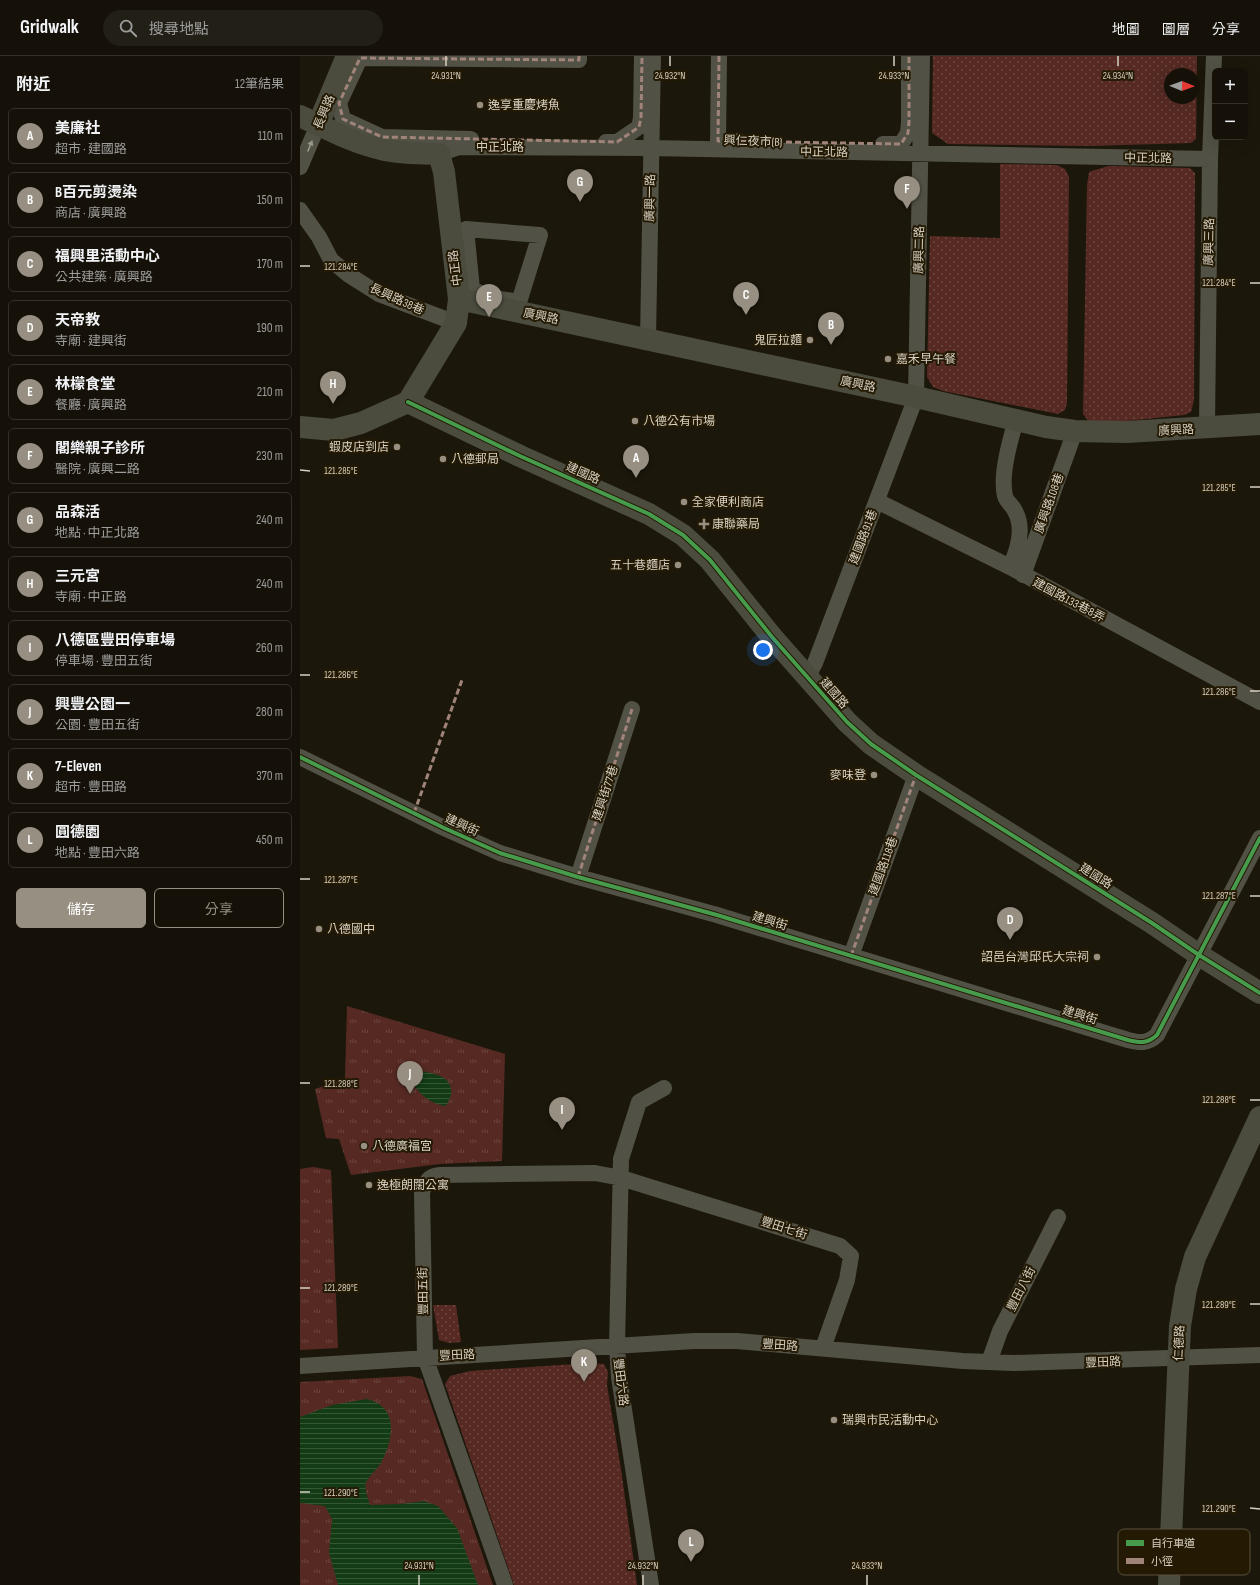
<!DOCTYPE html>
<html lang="zh-TW">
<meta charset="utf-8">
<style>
:root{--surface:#151108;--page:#221f16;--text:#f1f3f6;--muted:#9d9d9c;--line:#343129;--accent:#968f82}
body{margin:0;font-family:"Sofia Sans Condensed","Noto Sans TC",sans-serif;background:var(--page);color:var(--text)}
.controls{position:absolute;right:12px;top:12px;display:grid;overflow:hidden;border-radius:6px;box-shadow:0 4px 16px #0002}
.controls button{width:36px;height:36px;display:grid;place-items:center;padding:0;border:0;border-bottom:1px solid var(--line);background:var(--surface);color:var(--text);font:20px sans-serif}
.compass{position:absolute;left:864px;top:12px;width:36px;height:36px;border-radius:50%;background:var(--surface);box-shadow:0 4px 16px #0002;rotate:91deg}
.you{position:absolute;left:463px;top:594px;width:14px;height:14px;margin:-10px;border:3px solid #fff;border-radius:50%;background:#1a73e8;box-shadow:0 0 0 6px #1a73e833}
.badge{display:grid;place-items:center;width:26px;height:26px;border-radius:50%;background:var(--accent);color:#fff;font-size:13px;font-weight:700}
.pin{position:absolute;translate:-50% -33px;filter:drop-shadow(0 1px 2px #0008)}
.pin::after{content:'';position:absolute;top:21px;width:14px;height:12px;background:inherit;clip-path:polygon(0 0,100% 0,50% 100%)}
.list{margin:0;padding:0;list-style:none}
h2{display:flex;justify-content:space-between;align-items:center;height:52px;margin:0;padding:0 16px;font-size:17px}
h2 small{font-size:13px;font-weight:400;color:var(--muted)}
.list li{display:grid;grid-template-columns:26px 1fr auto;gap:12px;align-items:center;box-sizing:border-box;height:56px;margin:0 8px 8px;padding:0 8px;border:1px solid var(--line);border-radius:6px}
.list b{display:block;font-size:15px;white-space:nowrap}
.list p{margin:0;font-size:13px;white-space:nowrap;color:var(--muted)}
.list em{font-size:13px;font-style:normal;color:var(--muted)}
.actions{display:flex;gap:8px;padding:12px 16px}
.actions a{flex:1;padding:9px 0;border:1px solid var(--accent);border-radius:6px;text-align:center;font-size:14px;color:var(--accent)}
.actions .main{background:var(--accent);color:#fff}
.icon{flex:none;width:22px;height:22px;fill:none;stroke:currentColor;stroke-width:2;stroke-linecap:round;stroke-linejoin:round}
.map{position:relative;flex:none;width:960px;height:1529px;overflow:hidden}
header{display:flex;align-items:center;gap:24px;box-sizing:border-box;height:56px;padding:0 20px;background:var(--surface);border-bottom:1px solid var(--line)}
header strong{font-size:19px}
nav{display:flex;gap:22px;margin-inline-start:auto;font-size:14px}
.search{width:280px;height:36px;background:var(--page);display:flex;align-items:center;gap:10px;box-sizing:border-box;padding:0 14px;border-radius:22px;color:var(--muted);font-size:15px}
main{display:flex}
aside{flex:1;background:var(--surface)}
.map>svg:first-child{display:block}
.grass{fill:url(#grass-dots);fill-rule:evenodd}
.park{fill:url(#park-tufts)}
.water{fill:url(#water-rules)}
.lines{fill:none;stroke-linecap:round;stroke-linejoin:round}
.street{stroke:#515145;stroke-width:16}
.secondary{stroke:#4b4c3e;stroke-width:22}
.quiet{stroke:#a18479;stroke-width:3;stroke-dasharray:6 3;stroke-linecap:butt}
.cycleway-casing{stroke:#241a03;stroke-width:6}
.cycleway{stroke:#469c4c;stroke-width:4}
.oneway{fill:#9b978a}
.ticks{fill:none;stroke:#d7d0c2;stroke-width:1.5}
.poi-dot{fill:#968f82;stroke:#241a03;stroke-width:1.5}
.labels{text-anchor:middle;stroke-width:4;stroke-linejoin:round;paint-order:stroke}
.poi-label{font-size:12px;fill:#d7d0c2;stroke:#241a03;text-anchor:start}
.street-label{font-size:12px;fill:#d7d0c2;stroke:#241a03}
.key{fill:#241a03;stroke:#5a513c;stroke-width:1}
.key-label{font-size:11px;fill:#d7d0c2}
.ticks-label{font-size:10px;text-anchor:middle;fill:#d7d0c2;stroke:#241a03;stroke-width:4;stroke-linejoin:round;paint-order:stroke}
</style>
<header>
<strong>Gridwalk</strong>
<div class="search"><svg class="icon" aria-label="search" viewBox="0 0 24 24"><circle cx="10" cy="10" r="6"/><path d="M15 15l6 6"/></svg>搜尋地點</div>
<nav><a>地圖</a><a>圖層</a><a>分享</a></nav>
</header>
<main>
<aside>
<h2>附近<small>12筆結果</small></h2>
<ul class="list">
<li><span class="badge">A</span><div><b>美廉社</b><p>超市 · 建國路</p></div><em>110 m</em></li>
<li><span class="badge">B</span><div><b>B百元剪燙染</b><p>商店 · 廣興路</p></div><em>150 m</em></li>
<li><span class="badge">C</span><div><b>福興里活動中心</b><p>公共建築 · 廣興路</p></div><em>170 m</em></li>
<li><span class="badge">D</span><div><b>天帝教</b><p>寺廟 · 建興街</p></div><em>190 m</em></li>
<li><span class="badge">E</span><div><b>林檬食堂</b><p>餐廳 · 廣興路</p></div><em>210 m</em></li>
<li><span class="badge">F</span><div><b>閣樂親子診所</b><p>醫院 · 廣興二路</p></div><em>230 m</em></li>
<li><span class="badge">G</span><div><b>品森活</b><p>地點 · 中正北路</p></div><em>240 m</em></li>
<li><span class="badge">H</span><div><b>三元宮</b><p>寺廟 · 中正路</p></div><em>240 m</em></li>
<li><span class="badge">I</span><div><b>八德區豐田停車場</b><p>停車場 · 豐田五街</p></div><em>260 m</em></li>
<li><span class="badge">J</span><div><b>興豐公園一</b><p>公園 · 豐田五街</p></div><em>280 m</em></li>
<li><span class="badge">K</span><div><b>7-Eleven</b><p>超市 · 豐田路</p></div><em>370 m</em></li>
<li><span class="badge">L</span><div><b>圓德園</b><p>地點 · 豐田六路</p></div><em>450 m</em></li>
</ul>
<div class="actions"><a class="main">儲存</a><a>分享</a></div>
</aside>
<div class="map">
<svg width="960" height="1529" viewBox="0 0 960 1529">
<defs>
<pattern id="grass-dots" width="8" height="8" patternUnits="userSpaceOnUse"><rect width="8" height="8" fill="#562a23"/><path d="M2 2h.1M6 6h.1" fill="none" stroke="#6e4841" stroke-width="1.8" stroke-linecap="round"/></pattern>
<pattern id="park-tufts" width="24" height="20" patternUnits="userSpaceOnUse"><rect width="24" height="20" fill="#562a23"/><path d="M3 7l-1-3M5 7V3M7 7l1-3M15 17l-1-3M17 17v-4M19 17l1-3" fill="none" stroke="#6e4841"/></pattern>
<pattern id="water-rules" width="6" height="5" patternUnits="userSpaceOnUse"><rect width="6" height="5" fill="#133c14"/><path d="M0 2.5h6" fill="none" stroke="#355735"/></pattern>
</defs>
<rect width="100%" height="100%" fill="#1c170b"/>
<path class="grass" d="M633,0H897L896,83L891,87L789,90L648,88L632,77ZM870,18H894V42H870Z
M700,108L756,109L765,113L769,121L767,347L765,354L758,358L643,335L633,331L627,321L630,180L700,182Z
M808,110L890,112L895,117L894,344L891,356L884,359L798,368L789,366L783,358L787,129L789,116Z
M133,1249H156L161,1286L149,1287L139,1284Z
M290,1307L304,1308L308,1316L307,1329L321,1413L337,1529H214L145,1328L150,1320L170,1315Z"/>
<path class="park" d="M47,950L205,998L202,1105L140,1108L51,1119L39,1083L26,1082L15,1033L45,1023Z
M13,1111L31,1114L38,1292L0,1294V1113Z
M110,1320L122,1323L193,1529H0V1326Z"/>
<path class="water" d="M107,1015C128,1014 165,1019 146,1050C127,1048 113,1032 107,1015Z
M67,1343C100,1351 93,1384 81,1407C77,1414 68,1420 66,1427C64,1434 68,1442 70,1449L101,1448L124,1445L138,1450L157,1472L178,1529H38L29,1497L32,1463L25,1450L0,1447V1361L32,1349Z"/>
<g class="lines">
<path class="street" d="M419,0L418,85H438
M171,83L82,81L43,63L39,47L60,2L279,4V0
M306,86H317L339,71L341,62L342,0
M583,88H601L608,77L609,66V0
M139,98L159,91L351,92L910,103
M0,111L18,69
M0,154L19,181L31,204L49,219L79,238L156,267
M166,173L240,179L219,246L188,241L172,233Z
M348,283L353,0
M907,372L910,103L914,0
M577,445L710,511L960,646
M710,511C718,494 725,473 715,455C713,450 706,445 705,440C700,419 710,385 716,364
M723,519L775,375
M507,621L515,607L616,341L622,0
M0,701L144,772L200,797L278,821L417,859L828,984C840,987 847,988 857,979L960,782
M278,821L332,653
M551,900L616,719
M689,1306L700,1275L758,1161
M0,1310L394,1285H437L663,1305L714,1307L960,1299
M205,1529L125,1301L122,1136C126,1126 128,1120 140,1119L295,1117L321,1122L540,1190L551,1200L547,1224L523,1292
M351,1529L319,1321L317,1290L321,1103L339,1046L364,1032"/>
<path class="secondary" d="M0,60C26,72 53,87 81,93C100,98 120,97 139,98L144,116L159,243L156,267L108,346L61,367L34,374L0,371
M18,69L47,0
M159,243L616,341L746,371L775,375L827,376L960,368
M108,346L220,400L349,458L383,479L410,504L472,581L547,666L571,688L616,719L852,867L899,899L960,937
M869,1529L880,1270L886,1233L895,1201L960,1061"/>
<path class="quiet" d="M279,0V4L60,2L39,47L43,63L82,81L317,86L339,71L341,62L342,0
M419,0L418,85L601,88L608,77L609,66V0
M114,757L162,624
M278,821L332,653
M551,900L616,719"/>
<g class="cycleway-casing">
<path id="cycleway" d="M108,346L220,400L349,458L383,479L410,504L472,581L547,666L571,688L616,719L852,867L899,899L960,937
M0,701L144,772L200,797L278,821L417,859L828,984C840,987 847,988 857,979L960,782"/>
</g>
<use href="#cycleway" class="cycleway"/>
</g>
<defs><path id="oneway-solid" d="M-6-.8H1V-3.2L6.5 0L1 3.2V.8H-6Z"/></defs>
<use class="oneway" href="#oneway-solid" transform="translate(10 90) rotate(-68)"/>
<path class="ticks" d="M146,10V0M370,10V0M594,10V0M818,10V0M0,210H10M950,227H960M0,414L10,415M950,431H960M0,619H10M950,635H960M0,823H10M950,840H960M0,1027H10M950,1044H960M0,1232H10M950,1248H960M0,1436H10M950,1452L960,1453M119,1529V1519M343,1529V1519M567,1529V1519"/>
<g class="poi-dot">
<circle cx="180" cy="49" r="4"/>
<circle cx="510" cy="284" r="4"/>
<circle cx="588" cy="303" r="4"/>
<circle cx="335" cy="365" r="4"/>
<circle cx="97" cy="391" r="4"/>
<circle cx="143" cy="403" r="4"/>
<circle cx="384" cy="446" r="4"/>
<path d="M402 462h4v4h4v4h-4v4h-4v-4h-4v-4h4z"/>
<circle cx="378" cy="509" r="4"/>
<circle cx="574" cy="719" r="4"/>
<circle cx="19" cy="873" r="4"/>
<circle cx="797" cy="901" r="4"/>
<circle cx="64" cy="1090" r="4"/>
<circle cx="69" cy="1129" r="4"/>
<circle cx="534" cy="1364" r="4"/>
</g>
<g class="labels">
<g class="poi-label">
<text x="188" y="53">逸享重慶烤魚</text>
<text x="502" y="288" text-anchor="end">鬼匠拉麵</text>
<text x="596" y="307">嘉禾早午餐</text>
<text x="343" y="369">八德公有市場</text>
<text x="89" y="395" text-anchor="end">蝦皮店到店</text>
<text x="151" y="407">八德郵局</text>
<text x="392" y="450">全家便利商店</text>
<text x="412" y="472">康聯藥局</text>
<text x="370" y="513" text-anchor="end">五十巷麵店</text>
<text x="566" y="723" text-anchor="end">麥味登</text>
<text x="27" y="877">八德國中</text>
<text x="789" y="905" text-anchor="end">詔邑台灣邱氏大宗祠</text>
<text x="72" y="1094">八德廣福宮</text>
<text x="77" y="1133">逸極朗闊公寓</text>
<text x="542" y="1368">瑞興市民活動中心</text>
</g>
<g class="street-label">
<text transform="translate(24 56) rotate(-67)" y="4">長興路</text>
<text transform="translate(453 85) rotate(2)" y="4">興仁夜市(B)</text>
<text x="200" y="95">中正北路</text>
<text transform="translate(524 96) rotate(1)" y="4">中正北路</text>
<text transform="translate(848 102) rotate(1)" y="4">中正北路</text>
<text transform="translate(350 142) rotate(-89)" y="4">廣興一路</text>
<text transform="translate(909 186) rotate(-89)" y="4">廣興三路</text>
<text transform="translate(619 194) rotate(-89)" y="4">廣興二路</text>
<text transform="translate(155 212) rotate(-97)" y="4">中正路</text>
<text transform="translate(97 243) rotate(24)" y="4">長興路38巷</text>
<text transform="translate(241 260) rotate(12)" y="4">廣興路</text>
<text transform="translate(558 328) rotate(12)" y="4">廣興路</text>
<text transform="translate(876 374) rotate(-3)" y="4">廣興路</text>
<text transform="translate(283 417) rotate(24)" y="4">建國路</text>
<text transform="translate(749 447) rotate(-70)" y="4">廣興路108巷</text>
<text transform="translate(563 481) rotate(-69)" y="4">建國路91巷</text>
<text transform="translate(769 544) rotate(28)" y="4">建國路133巷8弄</text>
<text transform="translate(534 637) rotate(49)" y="4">建國路</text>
<text transform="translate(305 737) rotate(-72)" y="4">建興街77巷</text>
<text transform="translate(162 769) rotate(24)" y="4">建興街</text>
<text transform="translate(583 810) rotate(-70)" y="4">建國路118巷</text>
<text transform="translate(796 820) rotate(32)" y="4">建國路</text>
<text transform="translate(470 865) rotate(17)" y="4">建興街</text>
<text transform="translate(780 959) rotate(17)" y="4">建興街</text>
<text transform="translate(484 1172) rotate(18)" y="4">豐田七街</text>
<text transform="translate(721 1233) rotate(-63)" y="4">豐田八街</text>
<text transform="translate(123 1235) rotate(-91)" y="4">豐田五街</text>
<text transform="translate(879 1287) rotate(-87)" y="4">仁德路</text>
<text transform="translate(480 1289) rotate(4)" y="4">豐田路</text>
<text transform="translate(157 1299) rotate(-3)" y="4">豐田路</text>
<text transform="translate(803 1306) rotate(-2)" y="4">豐田路</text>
<text transform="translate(321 1326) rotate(83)" y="4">豐田六路</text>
</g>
</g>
<rect x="818" y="1473" width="132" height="46" rx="6" class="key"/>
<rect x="826" y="1484" width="18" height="6" fill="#469c4c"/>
<rect x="826" y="1502" width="18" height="6" fill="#a18479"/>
<g class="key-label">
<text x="851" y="1491">自行車道</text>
<text x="851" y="1509">小徑</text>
</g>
<g class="ticks-label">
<text x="146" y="23">24.931°N</text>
<text x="370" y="23">24.932°N</text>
<text x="594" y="23">24.933°N</text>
<text x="818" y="23">24.934°N</text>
<text x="41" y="214">121.284°E</text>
<text x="919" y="230">121.284°E</text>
<text x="41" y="418">121.285°E</text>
<text x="919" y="435">121.285°E</text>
<text x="41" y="622">121.286°E</text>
<text x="919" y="639">121.286°E</text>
<text x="41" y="827">121.287°E</text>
<text x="919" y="843">121.287°E</text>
<text x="41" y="1031">121.288°E</text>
<text x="919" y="1047">121.288°E</text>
<text x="41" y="1235">121.289°E</text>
<text x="919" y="1252">121.289°E</text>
<text x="41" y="1440">121.290°E</text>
<text x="919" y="1456">121.290°E</text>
<text x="119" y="1513">24.931°N</text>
<text x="343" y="1513">24.932°N</text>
<text x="567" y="1513">24.933°N</text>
</g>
</svg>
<div class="controls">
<button>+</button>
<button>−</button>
</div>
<svg class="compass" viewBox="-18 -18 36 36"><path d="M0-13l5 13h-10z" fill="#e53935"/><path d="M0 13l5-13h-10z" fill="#9d9d9c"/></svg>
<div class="you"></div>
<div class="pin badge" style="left:336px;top:422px">A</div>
<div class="pin badge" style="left:531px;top:289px">B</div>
<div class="pin badge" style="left:446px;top:259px">C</div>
<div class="pin badge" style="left:710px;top:884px">D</div>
<div class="pin badge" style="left:189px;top:261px">E</div>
<div class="pin badge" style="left:607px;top:153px">F</div>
<div class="pin badge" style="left:280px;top:146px">G</div>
<div class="pin badge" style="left:33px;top:348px">H</div>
<div class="pin badge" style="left:262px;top:1074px">I</div>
<div class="pin badge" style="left:110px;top:1038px">J</div>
<div class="pin badge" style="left:284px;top:1326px">K</div>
<div class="pin badge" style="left:391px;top:1506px">L</div>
</div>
</main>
